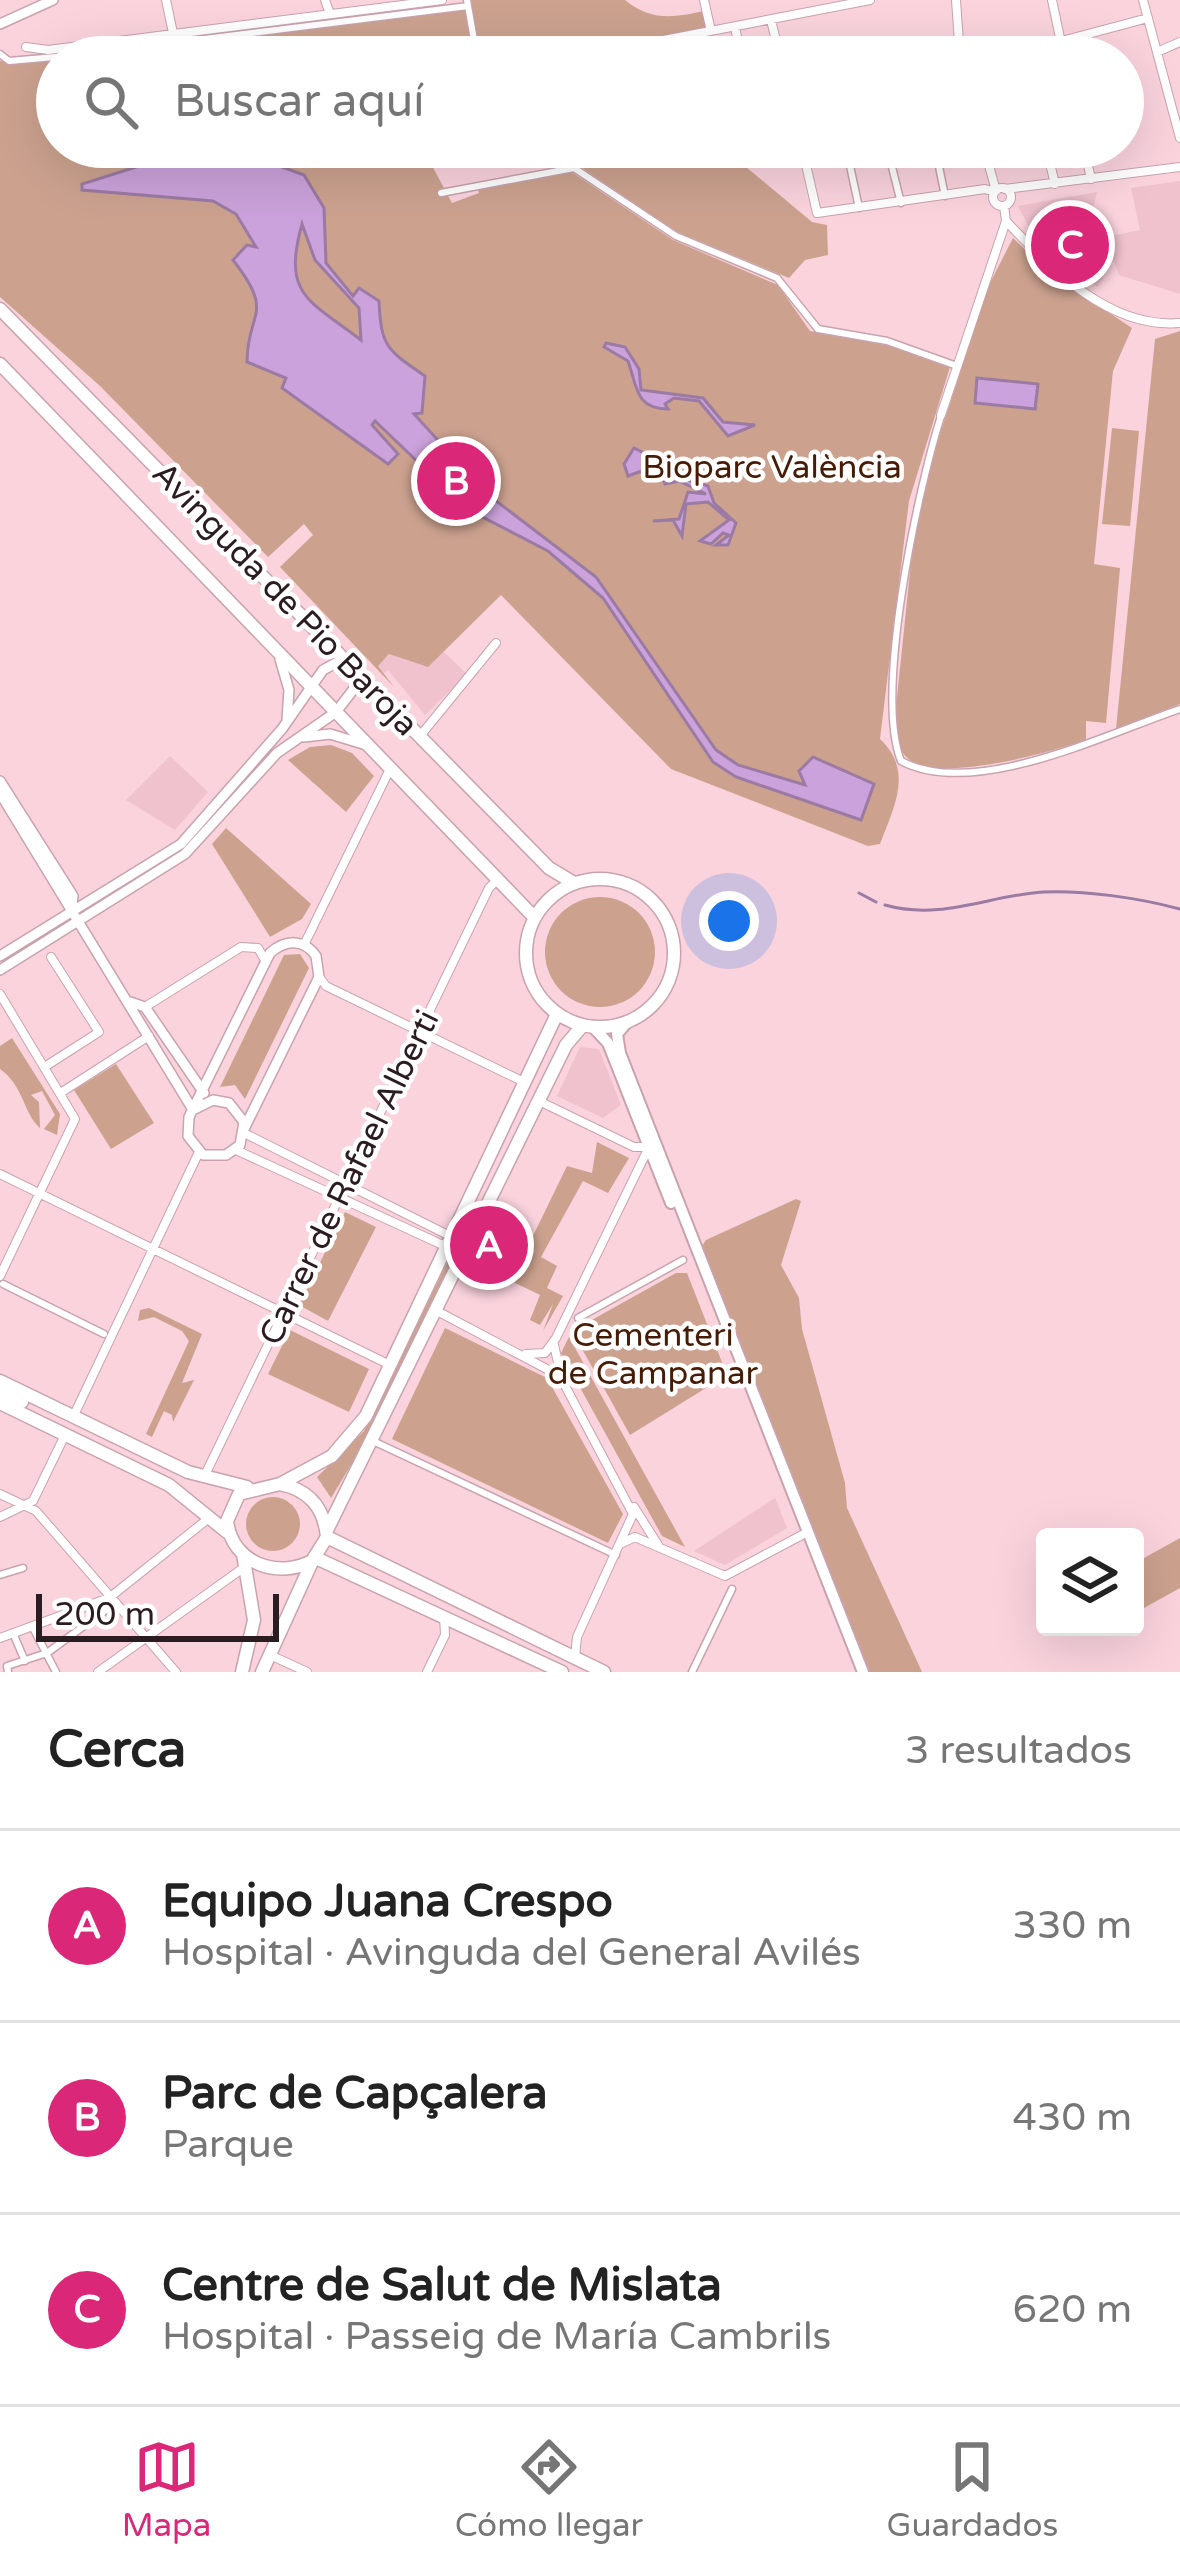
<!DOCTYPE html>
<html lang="es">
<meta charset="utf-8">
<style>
:root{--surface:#fff;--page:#f6f6f6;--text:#222;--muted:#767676;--line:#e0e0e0;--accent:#db2777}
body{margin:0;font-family:"Varela Round",sans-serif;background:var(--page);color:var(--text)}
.controls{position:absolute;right:36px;bottom:36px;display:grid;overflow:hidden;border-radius:12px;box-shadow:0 12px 48px #0002}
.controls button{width:108px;height:108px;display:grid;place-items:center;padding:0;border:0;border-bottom:3px solid var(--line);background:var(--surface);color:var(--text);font:60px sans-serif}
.scale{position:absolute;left:36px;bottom:30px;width:243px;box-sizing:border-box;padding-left:12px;border:6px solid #2a1c20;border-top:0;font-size:33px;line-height:42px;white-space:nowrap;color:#2a1c20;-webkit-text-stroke:9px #fff;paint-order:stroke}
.you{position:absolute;left:729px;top:921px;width:42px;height:42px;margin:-30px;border:9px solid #fff;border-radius:50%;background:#1a73e8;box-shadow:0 0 0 18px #1a73e833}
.badge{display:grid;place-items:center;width:78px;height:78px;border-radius:50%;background:var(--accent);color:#fff;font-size:39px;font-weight:700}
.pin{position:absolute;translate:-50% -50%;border:6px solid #fff;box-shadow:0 3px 12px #0006}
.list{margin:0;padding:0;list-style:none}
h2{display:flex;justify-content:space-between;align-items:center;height:156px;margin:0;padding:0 48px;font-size:51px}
h2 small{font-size:39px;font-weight:400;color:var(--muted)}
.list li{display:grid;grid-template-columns:78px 1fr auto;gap:36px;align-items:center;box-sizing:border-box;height:192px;padding:0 48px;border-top:3px solid var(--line)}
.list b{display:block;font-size:45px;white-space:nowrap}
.list p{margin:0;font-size:39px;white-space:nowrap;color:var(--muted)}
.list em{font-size:39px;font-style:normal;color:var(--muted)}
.icon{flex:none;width:66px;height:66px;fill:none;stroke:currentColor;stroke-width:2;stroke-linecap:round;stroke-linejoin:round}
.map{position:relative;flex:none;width:1180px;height:1672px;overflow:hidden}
.search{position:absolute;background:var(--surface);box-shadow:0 12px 48px #0002;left:36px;right:36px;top:36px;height:132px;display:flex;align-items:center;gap:30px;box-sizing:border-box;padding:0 42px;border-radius:66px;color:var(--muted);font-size:45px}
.sheet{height:732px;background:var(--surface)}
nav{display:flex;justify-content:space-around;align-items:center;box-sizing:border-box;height:168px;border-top:3px solid var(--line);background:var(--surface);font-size:33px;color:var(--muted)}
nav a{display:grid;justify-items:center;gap:6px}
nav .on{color:var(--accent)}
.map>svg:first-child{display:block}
.built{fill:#efc2ce}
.green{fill:#cca28f}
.water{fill:#cba2db;stroke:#9b7aa3;stroke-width:3;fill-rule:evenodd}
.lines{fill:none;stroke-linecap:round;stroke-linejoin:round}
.stream{stroke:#9b7aa3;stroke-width:3}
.pedestrian-casing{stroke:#c8a3ad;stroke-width:9}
.minor-casing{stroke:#c8a3ad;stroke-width:10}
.tertiary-casing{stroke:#c8a3ad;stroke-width:12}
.secondary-casing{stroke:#c8a3ad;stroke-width:14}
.primary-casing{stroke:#c8a3ad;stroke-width:15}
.pedestrian{stroke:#fff;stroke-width:6}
.minor{stroke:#fff;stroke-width:8}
.tertiary{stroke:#fff;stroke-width:9}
.secondary{stroke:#fff;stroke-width:10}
.primary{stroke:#fff;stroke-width:12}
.labels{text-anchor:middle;stroke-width:9;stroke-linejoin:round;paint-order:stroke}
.park-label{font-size:33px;fill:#461c06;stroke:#fff}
.street-label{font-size:33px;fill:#2a1c20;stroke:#fff}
</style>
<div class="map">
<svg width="1180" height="1672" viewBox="0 0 1180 1672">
<rect width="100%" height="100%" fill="#fad3dd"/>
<path class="built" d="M1180,181V294L1119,275L1110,252L1111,236L1140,230L1131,188Z
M1097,192L1093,210L1103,279L1097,287L1034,237L1018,206Z
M443,651L467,674L425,715L388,670L384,673L377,666L390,654L428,666Z
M170,756L208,792L175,830L126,800Z
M580,1047L599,1049L621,1105L603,1118L557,1096Z
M775,1498L787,1528L725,1565L694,1551Z"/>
<path class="green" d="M470,0H625C651,21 673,18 704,11L707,28L559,57H478Z
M467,9L475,57L452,49L441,57H73Z
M57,59V147H422L452,203L479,193L478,187L570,171L673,240L778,285L810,331L888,345L950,367L909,501L880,739C914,771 894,807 880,844L868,846L671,769L501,595L428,667L389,654L378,666L394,687L280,567L313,535L304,524L268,557L100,386L0,297V61Z
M582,147H722L812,222L827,225L828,255L805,260L789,278L677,232L585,170L579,164Z
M1013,238L1049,273L1132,328L1113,371L1094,564L1120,568L1106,723L1086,721V740C1051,752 942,783 910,760C896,750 897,733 895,717L917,504L988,287Z
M1180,331V704L1116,729L1155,339Z
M1112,428L1139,431L1130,526L1102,524Z
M331,745L352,753L374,776L346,812L288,760L310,747Z
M226,828L311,904L302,919L270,937L212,844Z
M545 952a55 55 0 1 1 110 0a55 55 0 1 1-110 0Z
M300,954L309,968L245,1099L235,1085L220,1087L284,955Z
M12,1038L60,1114L57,1135L44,1129L55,1115L42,1091L31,1095L39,1102L40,1128C23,1113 24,1086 0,1069V1046Z
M116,1064L154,1123L111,1149L74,1090Z
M597,1142L629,1158L608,1193L583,1181L541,1257L557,1266L547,1288L563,1296L543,1331L553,1304L540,1325L530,1320L540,1295L511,1281L567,1166L592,1173Z
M796,1199L801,1201L781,1265L799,1298L802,1329L845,1483L847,1508L922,1672H867L700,1249L706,1240Z
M345,1212L376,1227L328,1321L299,1305Z
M464,1229L468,1231L366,1440L331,1498L317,1477L364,1431Z
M676,1273H687L727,1375L630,1435L572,1331Z
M149,1308L202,1334L182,1383L194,1380L173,1422L172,1415L164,1411L152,1437L146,1434L189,1341L182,1331L154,1317L138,1321L140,1310Z
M445,1328L547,1378L623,1514L608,1543L392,1439Z
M290,1330L369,1369L349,1412L268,1374Z
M569,1337L685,1547L662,1536L561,1353Z
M246 1524a27 27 0 1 1 54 0a27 27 0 1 1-54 0Z
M1180,1538V1588L1135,1613V1563Z"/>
<path class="water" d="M177,154L274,164L304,175L324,208L326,263L353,296L359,288L379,301C381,347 387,350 425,376L422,413L414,414L487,494L596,577L716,750L738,765L805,785L799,771L813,757L874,784L861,820L736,777L713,762L603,598L548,551L467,509L375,421L372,425L398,454L388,464L282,388L286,378L247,362C247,311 276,315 233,260L247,245L256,247L236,214L213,201L82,190V184ZM302,224L315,260L359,308L361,340C309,300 282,296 302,224Z
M606,343L625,347L639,369L641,390L703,398L723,422L755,425L728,436L699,401L674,398L665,404L668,409C635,409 637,386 628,361L604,347Z
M977,378L1038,384L1035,409L975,403Z
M634,448L660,461L676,477L708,486L714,503L736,523L728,545H716L729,535L723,533L711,544L700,541L729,520L708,502L686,504L682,536L673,520L653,521L679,519L688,492L706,494L679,481L665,484L658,465L628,476L624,464Z"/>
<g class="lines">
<path class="stream" d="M859,893L876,902
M885,905C942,921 990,895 1043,892C1084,890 1139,898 1180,909"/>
<g class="pedestrian-casing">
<path id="pedestrian" d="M467,0L477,57
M0,54L9,61L67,56L468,6
M867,57H877
M846,147L859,208
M887,147L901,203
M935,147L945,196
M441,193L574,168L676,236L777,278L818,329L887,341L957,366
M941,416C918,489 874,693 901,761C975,800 1108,733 1180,709
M3,1284L104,1334
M578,1318L683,1260
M373,1441L616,1555
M0,1575L23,1568
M32,1626L56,1672
M13,1633L25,1661
M8,1672L7,1666L47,1653L114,1604
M692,1672L732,1589"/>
</g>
<g class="minor-casing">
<path id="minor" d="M166,0L173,33
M325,0L330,14
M704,0L711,31
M956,0L960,57
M1052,0L1064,57
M1143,0L1180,138
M771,20L780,57
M735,27L741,57
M26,47L48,50L442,0
M1157,52L1180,42
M446,57H466
M576,57L870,0
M1002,57L1148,18
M802,147L817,213L985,189L995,192
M984,147L996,191
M1046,147L1055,184
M1084,147L1091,179
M993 197a9 9 0 1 1 18 0a9 9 0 1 1-18 0Z
M1005,189L1180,167
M1006,221C1052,269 1109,329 1180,323
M941,415L1006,221L1004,206
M420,736L496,643
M304,945L390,769
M319,977L326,986L526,1083
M0,994L75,1119L0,1276
M145,1007L241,947L258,948L266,962
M46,1066L99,1032L51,957
M62,1092L149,1036
M244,1133L452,1237
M236,1150L445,1246
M0,1174L390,1365
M437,1311L558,1375
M554,1345L562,1380L633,1514L577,1637L575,1657
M526,1354L545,1353L556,1338L649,1147H634L539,1101
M74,1415L199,1152
M204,1477L489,888L498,879
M0,1494L36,1511L176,1672
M634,1507L658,1545
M0,1517L33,1501L65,1435
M622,1543L635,1537L725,1576L802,1535
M0,1638L109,1598L209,1518
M270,1655L307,1672
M98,1672L246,1566
M427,1672L445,1635L444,1616"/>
</g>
<g class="tertiary-casing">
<path id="tertiary" d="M0,24L53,0
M280,659L289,690L287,719
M304,737L330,734L363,744
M0,781L73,896L72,906
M0,793L193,1110
M0,956L181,844L282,729L323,670L345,658
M0,970L185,854L277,753L336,712L363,677
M130,1002L145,1007L204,1093
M193,1110L213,1100L229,1103L244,1122L240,1145L226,1155H203L188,1136L189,1117L270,953C286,939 304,939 316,956L319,977L244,1129"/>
</g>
<g class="secondary-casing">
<path id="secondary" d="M627,1022L617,1034L620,1053L863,1672
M593,1027L608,1043L671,1203"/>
</g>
<g class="primary-casing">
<path id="primary" d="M0,309L549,868L574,883
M0,364L534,917
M526 953a74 74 0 1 1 148 0a74 74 0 1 1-148 0Z
M0,1381L188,1472L247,1487
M0,1391L22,1402
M0,1403L169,1485L227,1532
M280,1484L332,1456L366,1416L557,1014
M280,1484C309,1490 324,1507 327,1537L312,1561C278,1579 232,1564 227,1521L239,1494Z
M327,1530L566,1045L583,1025
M327,1537L604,1672
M316,1558L562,1672
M242,1672L254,1620L243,1554
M262,1672L312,1562"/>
</g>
<use href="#pedestrian" class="pedestrian"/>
<use href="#minor" class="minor"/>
<use href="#tertiary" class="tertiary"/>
<use href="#secondary" class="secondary"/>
<use href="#primary" class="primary"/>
</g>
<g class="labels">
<g class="park-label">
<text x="772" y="478">Bioparc València</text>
<text x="653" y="1346">Cementeri<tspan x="653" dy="38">de Campanar</tspan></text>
</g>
<g class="street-label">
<text transform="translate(286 598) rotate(46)" y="12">Avinguda de Pio Baroja</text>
<text transform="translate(348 1177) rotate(-64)" y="12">Carrer de Rafael Alberti</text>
</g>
</g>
</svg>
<div class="controls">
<button><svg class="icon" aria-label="layers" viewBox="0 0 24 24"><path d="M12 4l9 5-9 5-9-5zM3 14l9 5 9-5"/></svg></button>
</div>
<div class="scale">200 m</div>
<div class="you"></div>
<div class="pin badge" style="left:489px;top:1245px">A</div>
<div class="pin badge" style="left:456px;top:481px">B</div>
<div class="pin badge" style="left:1070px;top:245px">C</div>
<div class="search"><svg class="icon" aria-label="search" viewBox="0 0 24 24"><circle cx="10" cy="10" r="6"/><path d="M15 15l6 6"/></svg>Buscar aquí</div>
</div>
<section class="sheet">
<h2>Cerca<small>3 resultados</small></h2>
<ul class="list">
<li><span class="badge">A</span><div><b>Equipo Juana Crespo</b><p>Hospital · Avinguda del General Avilés</p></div><em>330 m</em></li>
<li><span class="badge">B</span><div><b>Parc de Capçalera</b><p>Parque</p></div><em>430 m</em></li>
<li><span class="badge">C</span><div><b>Centre de Salut de Mislata</b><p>Hospital · Passeig de María Cambrils</p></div><em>620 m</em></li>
</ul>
</section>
<nav>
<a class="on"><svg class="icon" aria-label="map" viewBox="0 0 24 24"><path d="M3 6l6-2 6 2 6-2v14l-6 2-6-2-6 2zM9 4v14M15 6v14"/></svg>Mapa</a>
<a><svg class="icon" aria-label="directions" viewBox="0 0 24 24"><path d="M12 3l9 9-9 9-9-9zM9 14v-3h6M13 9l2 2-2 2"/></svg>Cómo llegar</a>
<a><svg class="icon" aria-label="saved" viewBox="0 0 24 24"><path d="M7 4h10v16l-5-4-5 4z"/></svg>Guardados</a>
</nav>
